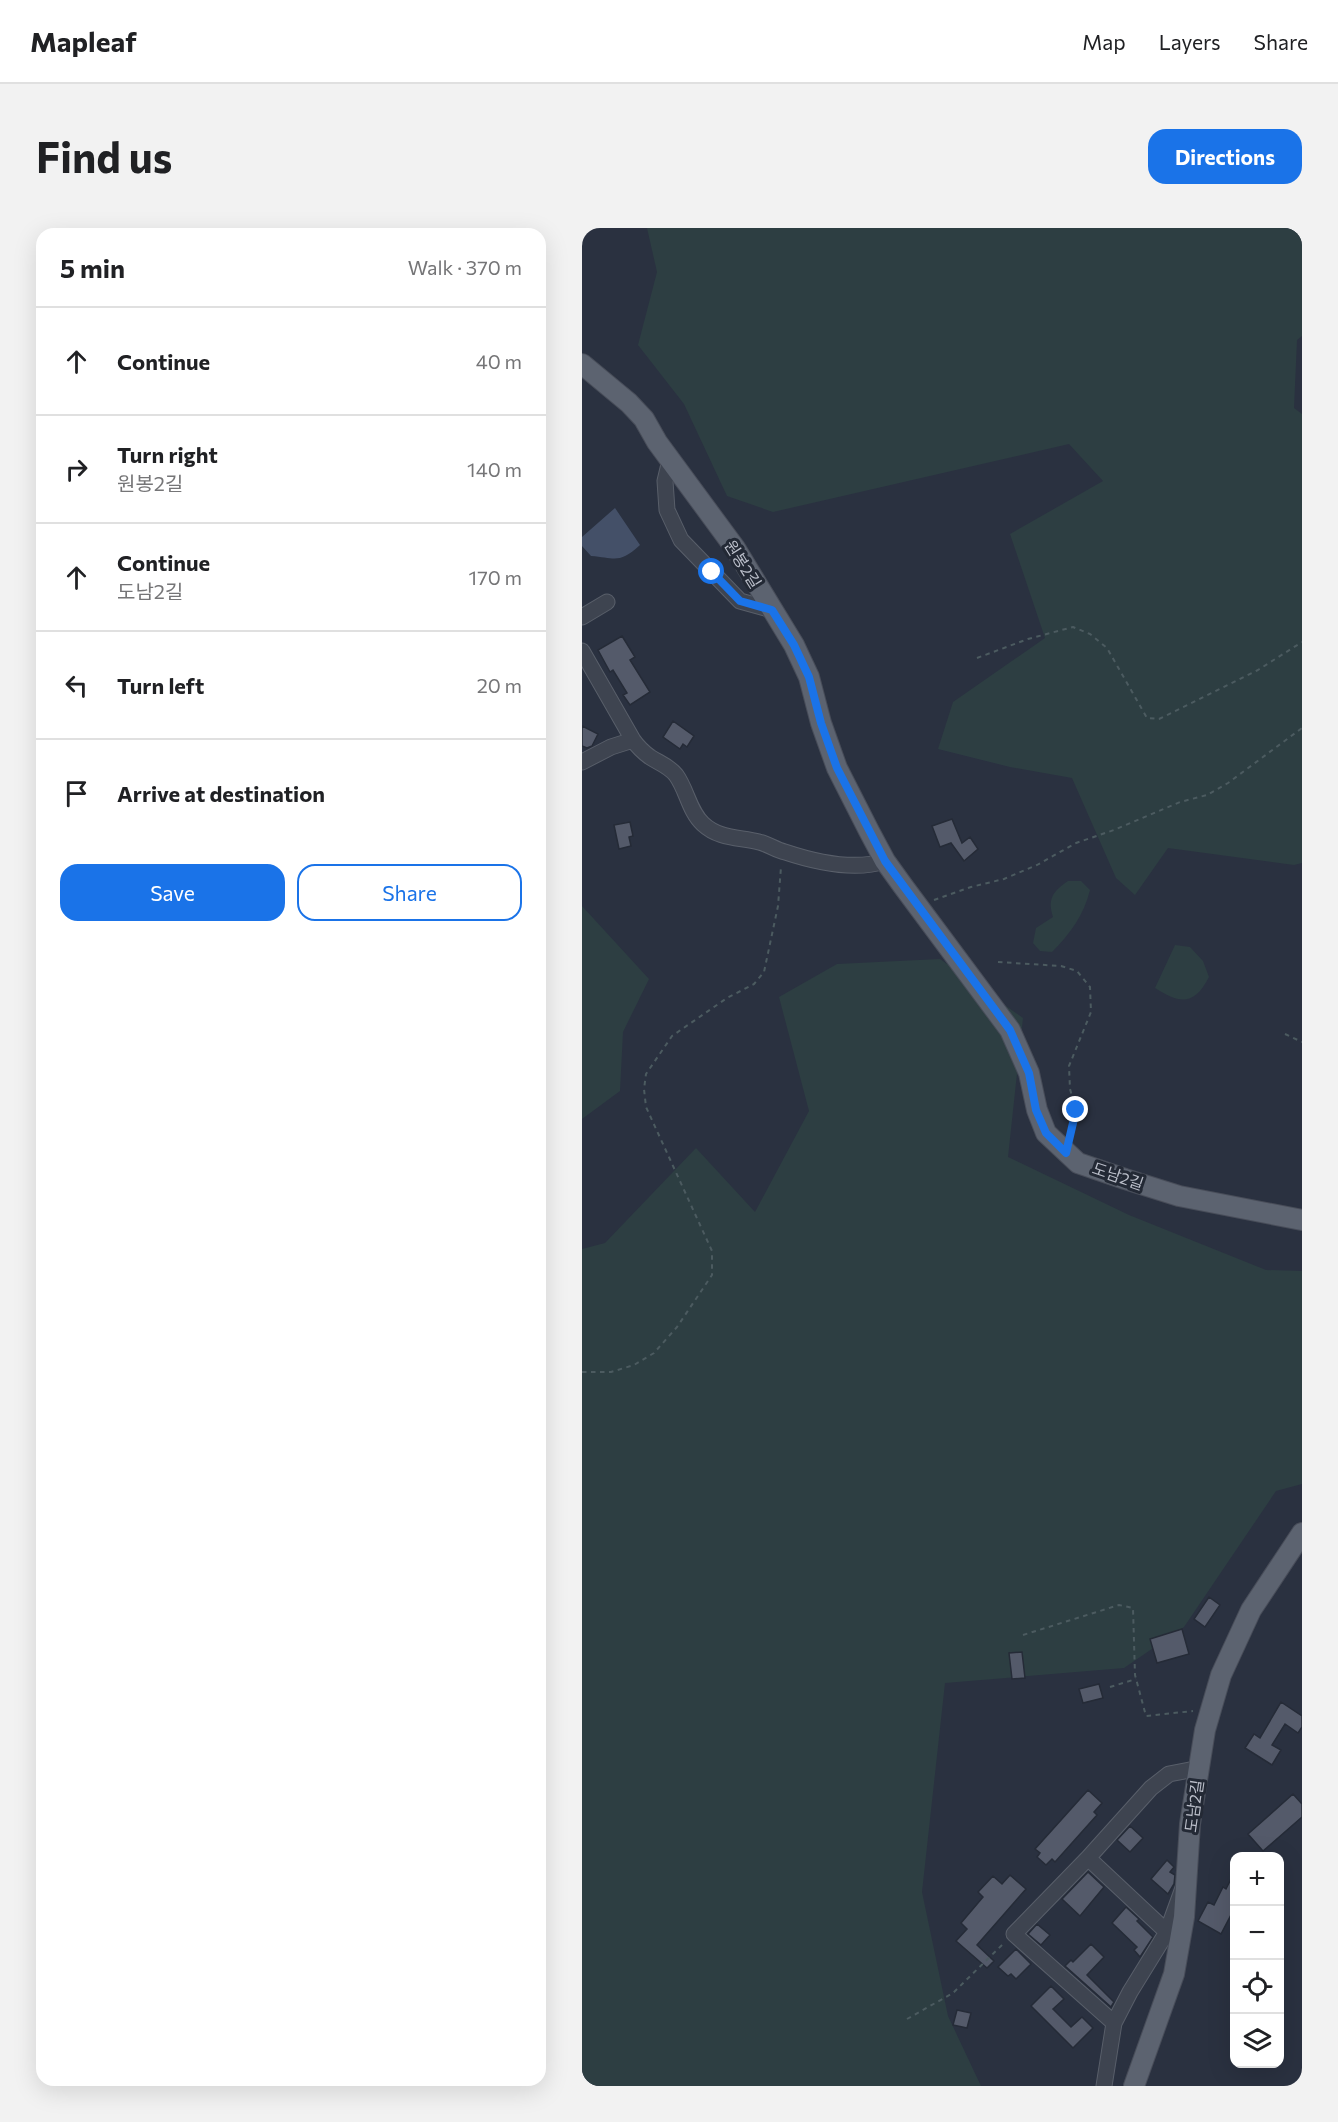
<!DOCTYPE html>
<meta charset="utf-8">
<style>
:root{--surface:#fff;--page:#f2f2f2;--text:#202124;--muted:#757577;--line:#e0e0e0;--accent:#1a73e8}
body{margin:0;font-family:Commissioner,"Noto Sans KR",sans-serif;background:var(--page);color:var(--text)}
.controls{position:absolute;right:18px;bottom:18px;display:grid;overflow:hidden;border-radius:12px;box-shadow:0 6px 24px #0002}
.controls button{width:54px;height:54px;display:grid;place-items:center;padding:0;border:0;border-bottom:2px solid var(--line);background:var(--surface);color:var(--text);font:30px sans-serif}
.stop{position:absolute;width:18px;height:18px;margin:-14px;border:4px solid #1a73e8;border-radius:50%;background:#fff}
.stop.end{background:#1a73e8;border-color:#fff;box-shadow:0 2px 6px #0008}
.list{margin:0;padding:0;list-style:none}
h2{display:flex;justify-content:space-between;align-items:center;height:78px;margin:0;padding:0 24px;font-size:26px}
h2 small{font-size:20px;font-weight:400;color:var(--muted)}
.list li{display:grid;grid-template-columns:39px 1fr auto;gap:18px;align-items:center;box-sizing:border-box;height:108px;padding:0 24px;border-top:2px solid var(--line)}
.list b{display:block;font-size:22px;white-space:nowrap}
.list p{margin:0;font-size:20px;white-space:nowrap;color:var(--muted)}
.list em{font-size:20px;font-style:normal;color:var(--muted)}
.actions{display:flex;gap:12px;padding:18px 24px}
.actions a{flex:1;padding:14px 0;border:2px solid var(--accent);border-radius:18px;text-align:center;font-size:21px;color:var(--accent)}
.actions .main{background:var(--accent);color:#fff}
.icon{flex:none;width:33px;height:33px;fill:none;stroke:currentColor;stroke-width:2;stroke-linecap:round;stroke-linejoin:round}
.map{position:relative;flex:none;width:720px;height:1858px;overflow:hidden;border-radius:18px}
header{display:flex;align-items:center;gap:36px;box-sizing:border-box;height:84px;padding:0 30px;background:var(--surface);border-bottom:2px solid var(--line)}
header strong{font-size:28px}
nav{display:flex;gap:33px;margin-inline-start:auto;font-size:21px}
.intro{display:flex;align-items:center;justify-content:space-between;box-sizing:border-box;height:144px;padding:0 36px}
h1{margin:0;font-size:42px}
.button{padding:15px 27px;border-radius:18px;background:var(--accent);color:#fff;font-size:21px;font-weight:700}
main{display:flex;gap:36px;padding:0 36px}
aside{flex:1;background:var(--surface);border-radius:18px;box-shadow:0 6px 24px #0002}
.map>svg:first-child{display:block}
.green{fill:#2d3e42}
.water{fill:#445068}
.building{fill:#545a6a;stroke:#252b37;stroke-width:1.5}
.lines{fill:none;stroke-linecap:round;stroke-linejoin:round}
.minor-casing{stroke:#595f6a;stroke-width:17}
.major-casing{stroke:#484d59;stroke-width:22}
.path{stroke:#4c5b60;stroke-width:2;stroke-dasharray:4.5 4.5;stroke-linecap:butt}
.minor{stroke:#3e4450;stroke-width:15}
.major{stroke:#5c6370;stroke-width:20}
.route{stroke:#1a73e8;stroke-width:8}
.labels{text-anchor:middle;stroke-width:6;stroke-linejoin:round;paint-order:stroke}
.street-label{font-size:16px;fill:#bbbfca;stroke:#232935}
</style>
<header>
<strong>Mapleaf</strong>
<nav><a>Map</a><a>Layers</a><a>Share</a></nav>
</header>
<div class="intro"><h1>Find us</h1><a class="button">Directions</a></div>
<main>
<aside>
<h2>5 min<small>Walk · 370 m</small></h2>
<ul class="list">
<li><svg class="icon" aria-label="ahead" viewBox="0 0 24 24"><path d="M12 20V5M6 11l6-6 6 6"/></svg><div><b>Continue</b></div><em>40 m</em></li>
<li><svg class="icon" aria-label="right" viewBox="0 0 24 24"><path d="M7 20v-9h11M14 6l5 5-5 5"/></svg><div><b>Turn right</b><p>원봉2길</p></div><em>140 m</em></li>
<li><svg class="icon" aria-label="ahead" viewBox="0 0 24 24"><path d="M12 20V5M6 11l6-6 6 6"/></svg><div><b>Continue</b><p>도남2길</p></div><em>170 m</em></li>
<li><svg class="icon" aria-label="left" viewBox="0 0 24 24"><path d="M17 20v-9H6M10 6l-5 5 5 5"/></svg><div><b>Turn left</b></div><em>20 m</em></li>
<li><svg class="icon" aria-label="arrive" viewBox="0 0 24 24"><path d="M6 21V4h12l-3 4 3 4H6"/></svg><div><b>Arrive at destination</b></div></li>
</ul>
<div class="actions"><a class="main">Save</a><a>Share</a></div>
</aside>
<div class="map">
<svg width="720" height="1858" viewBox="0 0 720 1858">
<rect width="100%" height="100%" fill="#2a3140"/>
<path class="green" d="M65,0H720V108L715,112L712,180L720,186V635L712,637L586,620L553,667L534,650L490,550L428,539L356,521L371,474L463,410L428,306L521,253L487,216L191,284L145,268L102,176L56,117L75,44Z
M486,653H499L508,662C502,687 488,706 470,724L458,723L451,715L454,700L471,689C465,671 471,663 486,653Z
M0,678L67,751L41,804L38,863L0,891Z
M593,717L608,719L621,733L627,749C612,778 598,776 573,760Z
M358,731L441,790L426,929L547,987L684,1042L720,1043V1256L694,1263L602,1399L542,1440L363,1455L340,1664L366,1788L399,1858H0V1021L23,1015L114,920L173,984L227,883L197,769L255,736Z"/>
<path class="water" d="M33,280L58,317C37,336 34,330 9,328L0,318V309Z"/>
<path class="building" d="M40,408L53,429L48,432L68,464L48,477L41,467L45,465L31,442L28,444L16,422Z
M91,493L112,508L105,519L101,516L98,521L81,509Z
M0,498L16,506L10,518L5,520L0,518Z
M370,591L380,615L388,609L396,621L382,633L369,615L358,619L350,598Z
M48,594L51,608L47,609L49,618L37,621L32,597Z
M627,1369L638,1377L623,1399L612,1391Z
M600,1401L607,1426L575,1435L568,1411Z
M440,1424L443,1450L430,1451L427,1425Z
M517,1456L521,1470L501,1475L497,1461Z
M699,1474L720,1488V1499L716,1505L703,1496L690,1517L699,1522L690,1537L663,1520L672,1506L678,1510Z
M506,1562L520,1575L512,1584L515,1587L473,1634L470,1631L464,1637L455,1629L458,1625L453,1621Z
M711,1566L720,1576V1589L681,1623L666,1606Z
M548,1598L561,1610L548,1624L535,1612Z
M585,1632L592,1639L588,1644L593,1647L592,1656L586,1666L569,1651Z
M506,1644L522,1659L498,1688L480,1671Z
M652,1645V1681L639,1706L616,1693L626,1674L632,1677L641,1659L644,1661Z
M428,1647L444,1661L395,1717L412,1733L405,1740L374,1713L385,1701L379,1695L401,1669L396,1664L411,1648L420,1656Z
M544,1679L557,1691L555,1693L571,1709L558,1729L552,1722L555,1719L530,1695Z
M455,1696L468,1707L459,1717L446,1706Z
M509,1716L522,1729L505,1747L532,1774L529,1779L483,1738L489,1732L491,1734Z
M434,1721L449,1736L434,1751L429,1746L426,1748L416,1739Z
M469,1758L482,1771L471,1781L489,1799L500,1789L511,1800L491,1820L449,1778Z
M375,1782L389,1785L385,1800L371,1797Z"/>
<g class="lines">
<g class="minor-casing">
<path id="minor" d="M88,232L83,253L85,282L99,312L158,373L190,382
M0,389L25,374
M0,423L51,512C56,519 61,524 68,529C77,535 87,538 94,547C105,562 107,583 121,596C137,611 157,609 177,614C186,616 194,622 203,624C233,634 272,643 303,633
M0,534L29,519L51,512
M506,1630L585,1704
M532,1795L432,1706L506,1630L569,1560L587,1546L618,1540
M522,1858L532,1795L548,1764L585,1704L601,1660"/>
</g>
<g class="major-casing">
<path id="major" d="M0,136L47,175L62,191L75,214L153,320L212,417L227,449L239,495L255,540L287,603L303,633L321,658L428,802L447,845L455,882L464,905L496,935L543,951L597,968L720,992
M552,1858L592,1746L602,1689L608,1596L623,1502L639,1447L669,1382L720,1305"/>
</g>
<path class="path" d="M395,430L446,411L491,399L508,406L525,420L565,490L577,491L676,442L720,414
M352,672L389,659L422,651L455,637L494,615L532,602L598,574L625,567L646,555L720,500
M416,734L479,738L495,743L508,759L509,784L487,838L488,861L494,882L489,905
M703,806L720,814
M0,1144H29L52,1137L72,1125L95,1099L130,1047V1023L64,879L62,861L64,846L90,808L145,770L172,756L182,744L196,678L199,639
M441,1407L537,1377L551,1380L553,1447L564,1488L611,1483
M528,1459L554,1451
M325,1791L371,1765L421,1716"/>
<use href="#minor" class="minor"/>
<use href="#major" class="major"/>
</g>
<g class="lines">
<path class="route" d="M130,344L158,373L190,382L212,417L227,449L239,495L255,540L303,633L428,802L447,845L454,882L464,905L484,925L494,882"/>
</g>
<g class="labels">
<g class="street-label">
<text transform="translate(161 336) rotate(58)" y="6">원봉2길</text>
<text transform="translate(536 948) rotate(19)" y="6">도남2길</text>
<text transform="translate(612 1578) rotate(-82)" y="6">도남2길</text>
</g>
</g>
</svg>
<div class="controls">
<button>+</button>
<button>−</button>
<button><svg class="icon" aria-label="locate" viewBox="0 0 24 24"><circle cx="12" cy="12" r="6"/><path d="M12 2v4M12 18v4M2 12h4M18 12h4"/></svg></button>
<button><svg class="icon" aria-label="layers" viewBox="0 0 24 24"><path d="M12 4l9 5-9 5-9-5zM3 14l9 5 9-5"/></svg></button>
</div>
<div class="stop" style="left:130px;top:344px"></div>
<div class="stop end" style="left:494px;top:882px"></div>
</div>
</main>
